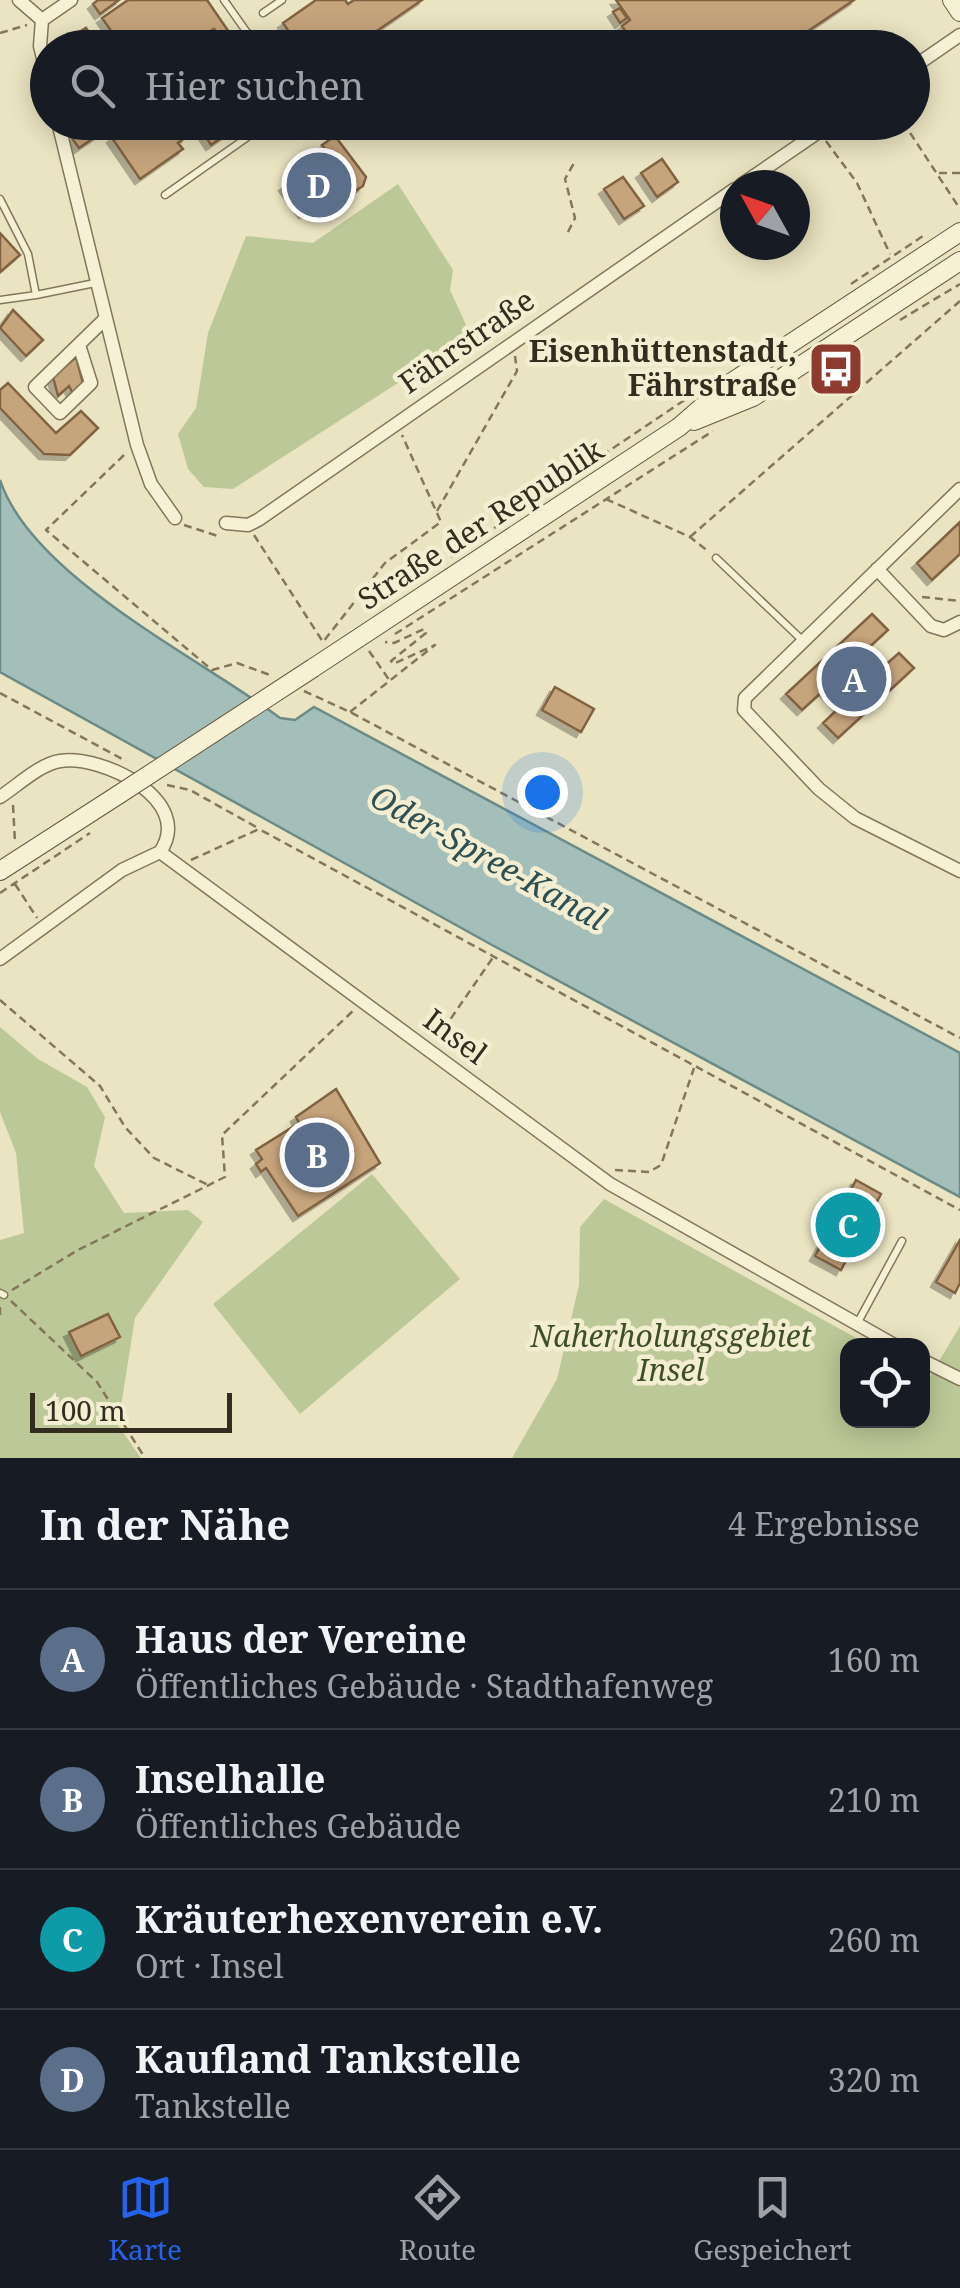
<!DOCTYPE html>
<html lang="de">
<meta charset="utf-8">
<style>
:root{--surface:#171b24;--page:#242831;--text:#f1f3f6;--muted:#9ea1a6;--line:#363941;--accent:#2563eb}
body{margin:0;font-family:"Noto Serif",serif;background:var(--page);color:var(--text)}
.controls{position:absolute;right:30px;bottom:30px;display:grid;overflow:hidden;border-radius:20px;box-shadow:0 5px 25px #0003}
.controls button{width:90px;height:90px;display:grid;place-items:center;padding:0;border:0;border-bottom:2px solid var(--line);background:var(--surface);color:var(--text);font:50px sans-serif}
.compass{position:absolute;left:720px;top:170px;width:90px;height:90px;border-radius:50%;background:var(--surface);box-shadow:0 5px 25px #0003;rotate:310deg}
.scale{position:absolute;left:30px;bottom:25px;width:202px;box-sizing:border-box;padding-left:10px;border:5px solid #342c1e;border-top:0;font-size:28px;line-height:35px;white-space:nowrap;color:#342c1e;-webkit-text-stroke:8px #f3edd1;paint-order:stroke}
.you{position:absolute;left:542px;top:792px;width:35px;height:35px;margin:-25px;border:8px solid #fff;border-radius:50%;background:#1a73e8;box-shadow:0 0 0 15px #1a73e833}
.badge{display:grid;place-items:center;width:65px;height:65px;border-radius:50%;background:var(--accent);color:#fff;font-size:32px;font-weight:700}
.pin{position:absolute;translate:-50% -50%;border:5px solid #fff;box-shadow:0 2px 10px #0006}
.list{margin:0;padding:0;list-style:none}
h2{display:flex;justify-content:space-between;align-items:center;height:130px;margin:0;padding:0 40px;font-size:42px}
h2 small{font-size:32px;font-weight:400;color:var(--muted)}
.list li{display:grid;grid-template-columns:65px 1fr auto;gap:30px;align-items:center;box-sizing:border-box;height:140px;padding:0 40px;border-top:2px solid var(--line)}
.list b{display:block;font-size:38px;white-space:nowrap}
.list p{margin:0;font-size:32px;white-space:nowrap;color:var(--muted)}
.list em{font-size:32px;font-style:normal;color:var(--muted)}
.icon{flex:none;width:55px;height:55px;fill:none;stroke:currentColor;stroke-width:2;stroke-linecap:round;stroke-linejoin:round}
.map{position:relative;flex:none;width:960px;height:1458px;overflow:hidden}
.search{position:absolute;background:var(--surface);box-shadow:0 5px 25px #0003;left:30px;right:30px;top:30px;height:110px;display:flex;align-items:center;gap:25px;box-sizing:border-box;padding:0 35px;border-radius:55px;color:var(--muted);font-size:38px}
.sheet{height:690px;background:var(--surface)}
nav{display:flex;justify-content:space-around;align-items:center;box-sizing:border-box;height:140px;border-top:2px solid var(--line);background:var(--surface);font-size:28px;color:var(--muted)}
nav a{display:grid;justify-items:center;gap:5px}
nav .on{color:var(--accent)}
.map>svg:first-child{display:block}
.green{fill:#bcc897}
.water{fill:#a4beba;stroke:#6c8b87;stroke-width:2.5}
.building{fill:#c6a47b;stroke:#816342;stroke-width:2.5;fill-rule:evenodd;filter:url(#shadow)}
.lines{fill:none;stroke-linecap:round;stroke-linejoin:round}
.lane-casing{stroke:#83765b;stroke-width:9}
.street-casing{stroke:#83765b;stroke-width:15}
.secondary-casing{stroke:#65573e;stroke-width:20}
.path{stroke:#83765b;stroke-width:2.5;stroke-dasharray:8 5;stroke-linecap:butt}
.lane{stroke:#f6f1d5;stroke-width:6}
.street{stroke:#f6f1d5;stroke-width:12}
.secondary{stroke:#f6f1d5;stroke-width:18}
.secondary-bridge-casing{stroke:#65573e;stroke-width:20;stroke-linecap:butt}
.secondary-bridge{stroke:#f6f1d5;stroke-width:18}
.labels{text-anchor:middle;stroke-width:9;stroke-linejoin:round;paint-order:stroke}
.street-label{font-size:30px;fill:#342c1e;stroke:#f3edd1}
.poi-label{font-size:30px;font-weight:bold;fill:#342c1e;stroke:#f3edd1;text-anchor:end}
.park-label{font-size:30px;font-style:italic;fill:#3f4f26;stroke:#f3edd1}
.water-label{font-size:32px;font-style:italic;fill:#2e5053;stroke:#f3edd1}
</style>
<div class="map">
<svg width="960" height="1458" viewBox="0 0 960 1458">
<defs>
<filter id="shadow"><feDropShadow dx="-5" dy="5" stdDeviation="0" flood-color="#0004"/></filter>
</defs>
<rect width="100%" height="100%" fill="#ebe4c2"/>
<path class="green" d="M398,184L453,270L450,290L471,336L233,489L204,487L188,469L178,434L196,408L208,333L246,236L313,243Z
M0,1027L38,1059L87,1087L105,1117L94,1166L124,1213L188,1210L203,1222L135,1318L118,1425L141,1458H0V1240L24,1233L16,1153L0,1112Z
M372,1174L460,1279L300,1414L213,1304Z
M604,1199L869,1345L848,1346V1420H922L923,1375L929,1378L960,1326V1458H512L557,1379L579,1285L580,1227Z"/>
<path class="water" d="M0,480C32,577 200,658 280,718L295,720L314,707L960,1053V1197L492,945L0,672Z"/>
<path class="building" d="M98,0H119L100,14L93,4Z
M128,0H207L229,32L220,37L214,29L203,36L211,48H123L102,18Z
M316,0H345L348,4L354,0H422L352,48H300L283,23Z
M616,0H854L783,48H637L622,26L630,20Z
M620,8L627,18L620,23L613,12Z
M86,28L100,48H67L63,42Z
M84,122H109L111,126L79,148L69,134Z
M132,122H176L186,137L178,143L183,149L140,179L112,138Z
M196,122H244L211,145Z
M335,136L366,177L363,186L355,191L350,184L304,213L284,186L328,153L322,145Z
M662,159L678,182L657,197L641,173Z
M623,177L644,206L624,219L604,189Z
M0,233L20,255L0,272Z
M13,310L43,340L26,356L0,328Z
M76,357L84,387L73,394L69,386L58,396L53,377Z
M8,383L56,433L81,411L98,428L70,455L44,454L0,408V390Z
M960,522V554L932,580L917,563Z
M872,614L888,630L866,650L882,668L899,653L914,668L838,738L823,723L840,707L824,690L802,710L786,694ZM860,656L877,673L845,703L829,686Z
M555,687L594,709L581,732L542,710Z
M336,1089L380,1163L298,1216L266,1168L261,1172L256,1164L262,1159L256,1150L299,1123L296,1117Z
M856,1180L881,1194L841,1270L815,1256Z
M960,1240V1283L955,1293L936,1282Z
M108,1314L120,1337L81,1356L69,1332Z"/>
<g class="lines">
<g class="lane-casing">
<path id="lane" d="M224,0L258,48
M263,13L282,0
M225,48L248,33
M165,195L269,122
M0,199L28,254L36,295L95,283
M0,300L36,295
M716,558L801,639
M0,1293L4,1295
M858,1322L902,1241"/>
</g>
<g class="street-casing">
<path id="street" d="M19,0L42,20
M912,68L960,35
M48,79L40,46L42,20L71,0
M58,122L137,445L151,484L175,518
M741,185L833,122
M79,345L91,383L60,413L35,387L105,319
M960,489L745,698L744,710L819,789L855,818L960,871
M226,523L248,525L258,520L735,189
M877,569L931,626L944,630L960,622
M0,797C17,786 40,764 60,761C101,754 196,800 160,852
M160,852L610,1184L896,1346
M0,959L122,870L160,852
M922,1360L960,1379"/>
</g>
<g class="secondary-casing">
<path id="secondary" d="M952,0L960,12
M694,421L753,397L960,261
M313,668L679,427L726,386L960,232
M0,871L118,795"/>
</g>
<path class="path" d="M0,33L27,25
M629,47L634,44
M696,122V123
M903,122L960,209
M826,141L857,183L890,254
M939,173H960
M568,232L575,218L565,179L574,163
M851,284L923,236
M900,320L960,284
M124,455L46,530L212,670L237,663L270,675
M606,499L690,537L709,552
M437,511L517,371L515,356
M184,525L218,536
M254,535L323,642L385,563L441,522L402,435
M690,537L960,301
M451,557L689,397
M922,597L960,601
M395,634L713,431
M369,651L390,681
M304,691L350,712L960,1038
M0,693L126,761
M350,712L435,645L393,664L391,661L426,633L424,629L394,643L385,642
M167,785L190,790L258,828
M13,805L15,842
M191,860L259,829L960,1210
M15,884L37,918
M0,893L90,833
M0,1000L100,1086L125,1127L154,1158L208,1185
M436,1040L494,956
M615,1170L649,1172L661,1165L694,1068
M12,1290L78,1250L225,1177L222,1135L355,1009
M11,1301L97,1382L145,1458
M0,1307V1320"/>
<use href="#lane" class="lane"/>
<use href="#street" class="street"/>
<use href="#secondary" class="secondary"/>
<g class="secondary-bridge-casing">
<path id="secondary-bridge" d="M118,795L313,668"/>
</g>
<use href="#secondary-bridge" class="secondary-bridge"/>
</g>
<defs>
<g id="bus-square" transform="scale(2.875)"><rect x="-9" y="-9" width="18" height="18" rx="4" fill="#8e3b2f" stroke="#f3edd1"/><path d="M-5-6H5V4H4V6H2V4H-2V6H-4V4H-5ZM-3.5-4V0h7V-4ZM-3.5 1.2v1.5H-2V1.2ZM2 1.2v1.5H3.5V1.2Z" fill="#fff"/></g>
</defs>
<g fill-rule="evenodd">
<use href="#bus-square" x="836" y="369"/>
</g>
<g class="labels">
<g class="street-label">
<text transform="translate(467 342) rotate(-35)" y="10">Fährstraße</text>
<text transform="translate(481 525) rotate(-33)" y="10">Straße der Republik</text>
<text transform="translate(455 1037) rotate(37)" y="10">Insel</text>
</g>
<g class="poi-label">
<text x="797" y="362">Eisenhüttenstadt,<tspan x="797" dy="34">Fährstraße</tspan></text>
</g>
<g class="park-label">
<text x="671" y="1347">Naherholungsgebiet<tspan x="671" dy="34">Insel</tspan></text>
</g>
<g class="water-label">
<text transform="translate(488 858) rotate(29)" y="11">Oder-Spree-Kanal</text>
</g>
</g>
</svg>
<div class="controls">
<button><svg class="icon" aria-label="locate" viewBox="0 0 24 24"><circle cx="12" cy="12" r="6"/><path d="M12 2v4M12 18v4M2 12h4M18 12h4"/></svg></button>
</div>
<svg class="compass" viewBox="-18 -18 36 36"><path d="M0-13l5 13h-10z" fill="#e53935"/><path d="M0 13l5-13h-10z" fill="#9ea1a6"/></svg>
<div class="scale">100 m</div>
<div class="you"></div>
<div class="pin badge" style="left:854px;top:679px;background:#5c6f8a">A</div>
<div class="pin badge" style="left:317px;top:1155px;background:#5c6f8a">B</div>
<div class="pin badge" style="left:848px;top:1225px;background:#0f9aa8">C</div>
<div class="pin badge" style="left:319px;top:185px;background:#5c6f8a">D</div>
<div class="search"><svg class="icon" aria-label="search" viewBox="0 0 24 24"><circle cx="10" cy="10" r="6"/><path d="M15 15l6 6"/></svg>Hier suchen</div>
</div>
<section class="sheet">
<h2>In der Nähe<small>4 Ergebnisse</small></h2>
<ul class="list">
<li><span class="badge" style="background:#5c6f8a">A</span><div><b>Haus der Vereine</b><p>Öffentliches Gebäude · Stadthafenweg</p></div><em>160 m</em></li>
<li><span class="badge" style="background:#5c6f8a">B</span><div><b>Inselhalle</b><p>Öffentliches Gebäude</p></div><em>210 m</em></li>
<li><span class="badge" style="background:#0f9aa8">C</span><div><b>Kräuterhexenverein e.V.</b><p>Ort · Insel</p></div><em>260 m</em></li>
<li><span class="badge" style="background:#5c6f8a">D</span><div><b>Kaufland Tankstelle</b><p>Tankstelle</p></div><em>320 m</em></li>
</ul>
</section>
<nav>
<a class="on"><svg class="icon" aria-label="map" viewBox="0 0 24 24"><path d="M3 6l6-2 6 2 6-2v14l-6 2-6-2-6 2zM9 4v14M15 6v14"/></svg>Karte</a>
<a><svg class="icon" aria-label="directions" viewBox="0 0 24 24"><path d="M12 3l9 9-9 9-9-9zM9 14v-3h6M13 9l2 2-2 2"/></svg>Route</a>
<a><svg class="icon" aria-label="saved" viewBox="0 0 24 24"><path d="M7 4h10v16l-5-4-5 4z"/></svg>Gespeichert</a>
</nav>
